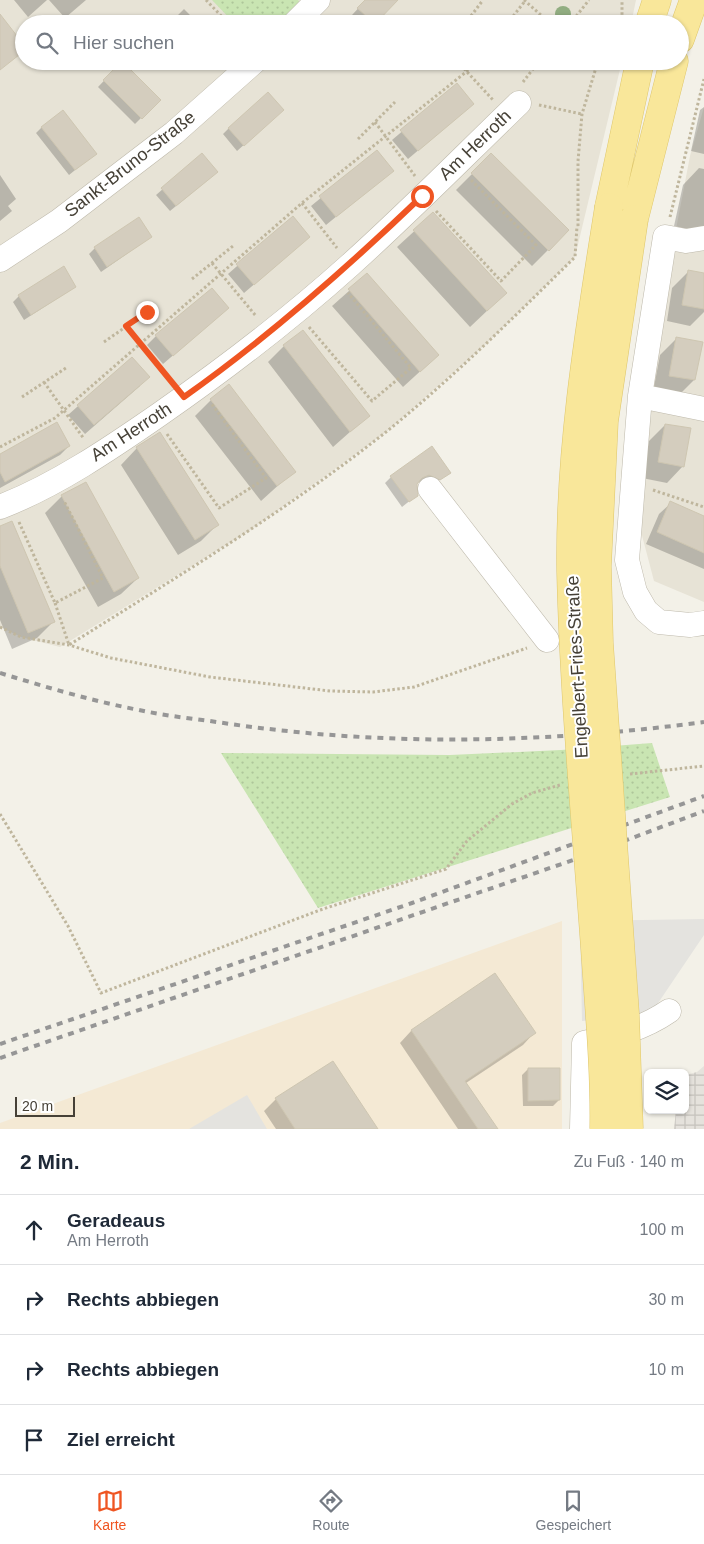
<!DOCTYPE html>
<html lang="de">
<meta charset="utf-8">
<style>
:root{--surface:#fff;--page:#f6f6f7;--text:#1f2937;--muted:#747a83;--line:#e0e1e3;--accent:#ef5522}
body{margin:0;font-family:Helvetica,sans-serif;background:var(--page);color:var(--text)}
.controls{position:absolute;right:15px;bottom:15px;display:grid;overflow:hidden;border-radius:8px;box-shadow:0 1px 4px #0004}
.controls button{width:45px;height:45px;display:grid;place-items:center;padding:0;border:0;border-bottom:1px solid var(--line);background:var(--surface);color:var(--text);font:25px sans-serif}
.scale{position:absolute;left:15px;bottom:12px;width:60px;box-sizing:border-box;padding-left:5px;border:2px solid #464137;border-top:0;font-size:14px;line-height:18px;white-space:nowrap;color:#464137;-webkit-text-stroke:4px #fff;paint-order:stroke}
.stop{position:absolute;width:15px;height:15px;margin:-11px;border:4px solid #ef5522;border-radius:50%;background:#fff}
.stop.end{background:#ef5522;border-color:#fff;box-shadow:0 1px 5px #0008}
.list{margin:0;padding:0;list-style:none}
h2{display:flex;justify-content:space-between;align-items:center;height:65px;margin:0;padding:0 20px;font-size:21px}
h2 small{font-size:16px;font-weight:400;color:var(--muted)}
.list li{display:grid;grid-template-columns:32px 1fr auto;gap:15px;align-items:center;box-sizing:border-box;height:70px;padding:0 20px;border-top:1px solid var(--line)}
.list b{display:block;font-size:19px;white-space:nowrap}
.list p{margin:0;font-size:16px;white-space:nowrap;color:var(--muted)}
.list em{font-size:16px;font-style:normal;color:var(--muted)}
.icon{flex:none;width:28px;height:28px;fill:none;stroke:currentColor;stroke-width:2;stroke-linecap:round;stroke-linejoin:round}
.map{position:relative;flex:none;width:704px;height:1129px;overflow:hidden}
.search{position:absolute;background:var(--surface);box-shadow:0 1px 4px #0004;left:15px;right:15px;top:15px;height:55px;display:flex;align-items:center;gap:12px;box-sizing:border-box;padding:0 18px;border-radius:28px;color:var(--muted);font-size:19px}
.sheet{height:345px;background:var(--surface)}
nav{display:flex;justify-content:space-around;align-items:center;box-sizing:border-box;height:70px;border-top:1px solid var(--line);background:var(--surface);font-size:14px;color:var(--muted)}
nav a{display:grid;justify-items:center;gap:2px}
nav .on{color:var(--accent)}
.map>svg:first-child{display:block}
.residential{fill:#e7e3d6}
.commercial{fill:#f4e9d4}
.industrial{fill:url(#industrial-grid)}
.park{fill:url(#park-dots)}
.parking{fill:#e4e3df}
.shadow{fill:#0003}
.building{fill:#d4cdbe;stroke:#cec6b1}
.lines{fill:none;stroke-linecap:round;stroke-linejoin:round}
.minor-casing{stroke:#beb9ab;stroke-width:25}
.major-casing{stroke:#dec66b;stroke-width:29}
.path{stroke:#bfb69d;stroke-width:3;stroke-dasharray:2.5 2.5;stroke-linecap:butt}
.minor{stroke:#fff;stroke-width:24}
.major{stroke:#f9e79a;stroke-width:28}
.rail{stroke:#969696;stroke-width:4;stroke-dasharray:6 6;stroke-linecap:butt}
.major-bridge-casing{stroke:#dec66b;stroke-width:29;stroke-linecap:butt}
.major-bridge{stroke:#f9e79a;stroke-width:28}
.tree{fill:#91ad81}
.route{stroke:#ef5522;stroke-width:6}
.labels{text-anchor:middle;stroke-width:4;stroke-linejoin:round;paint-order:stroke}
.street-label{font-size:18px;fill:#464137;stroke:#fff}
</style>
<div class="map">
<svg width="704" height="1129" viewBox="0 0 704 1129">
<defs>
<pattern id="industrial-grid" width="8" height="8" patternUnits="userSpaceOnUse" patternTransform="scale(1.25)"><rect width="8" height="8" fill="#e5e2dc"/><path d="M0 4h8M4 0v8" fill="none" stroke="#c6c3bd"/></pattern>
<pattern id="park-dots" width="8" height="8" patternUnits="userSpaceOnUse" patternTransform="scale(1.25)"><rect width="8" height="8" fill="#c9e5b2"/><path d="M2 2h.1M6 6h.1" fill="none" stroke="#aec69a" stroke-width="1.8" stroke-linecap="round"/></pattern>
</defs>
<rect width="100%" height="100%" fill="#f3f1e8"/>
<path class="residential" d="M0,0H636L631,24H24V61H622L575,257L486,344L386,432L249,531L60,647L21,637L0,627Z
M704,107V602L654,581L639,524L650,365L690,156Z"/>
<path class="commercial" d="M562,921V1129H0V1123Z"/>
<path class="industrial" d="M704,1066V1129H674L676,1110H685V1075L697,1072Z"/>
<path class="park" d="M212,0H298L301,3L280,24H235Z
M652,743L670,797L318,908L221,753L450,755L561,750Z"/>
<path class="parking" d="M704,919V935L650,1015L582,1021L580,921Z
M247,1095L267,1129H189Z"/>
<path class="shadow" d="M14,0H47L28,17Z
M49,0H86L65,18Z
M366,0H396L374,24H362L352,15Z
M184,9L199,24H169Z
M189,61H207L198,70Z
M121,63L159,100L135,124L98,87Z
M457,85L473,104L408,159L392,140Z
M704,107V154L691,151L700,110Z
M276,116L237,151L223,134L229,128Z
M42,127L95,154L69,175L36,133Z
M377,152L392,171L326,225L311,206Z
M202,155L210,178L170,211L156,195Z
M491,155L568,230L532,266L456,190Z
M699,168L704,169V233L674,226L683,185Z
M0,175L16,199L8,206L12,211L0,221Z
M433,214L489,309L470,327L397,247Z
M292,218L309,237L244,293L228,274Z
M151,237L101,272L89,254L95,248Z
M688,272L704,274V312L690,326L667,321L672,288Z
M367,275L438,355L403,387L332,306Z
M75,287L24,320L13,302L19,296Z
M228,308L163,364L147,345L156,336Z
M676,339L694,380L678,396L653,392L660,355Z
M284,346L368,416L333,447L268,362Z
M132,358L140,386L85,434L68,415Z
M211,400L294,471L261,501L195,416Z
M665,425L683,466L667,483L642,478L649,441Z
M69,446L60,455L0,488V455Z
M137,448L218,524L201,541L178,555L121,465Z
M449,472L433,485L422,481L417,483V495L402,507L385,483L391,477Z
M85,483L138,578L121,594L98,607L45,513L62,496Z
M671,503L704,517V569L646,544L659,514Z
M0,527L53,622L37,638L12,649L0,620Z
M495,975L534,1033L523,1045L466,1083L494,1129H458L400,1043L411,1031Z
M333,1062L376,1129H276L264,1111L276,1099Z
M528,1069L559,1100L553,1106H523L522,1075Z"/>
<path class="building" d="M365,0H398L375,24L357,8Z
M0,14L24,45V51L0,70Z
M122,61L161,100L142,119L103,80Z
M457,83L474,104L418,151L400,130Z
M268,92L284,110L244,146L228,128Z
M63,110L97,154L75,170L41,127Z
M377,150L394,171L336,217L319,196Z
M202,153L218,172L176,206L161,188Z
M491,153L569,230L549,251L471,173Z
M433,212L507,293L487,311L413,230Z
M293,216L310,237L254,285L236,264Z
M139,217L152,237L107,267L94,247Z
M64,266L76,287L31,315L18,295Z
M688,270L704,273V309L682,305Z
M367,273L439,355L420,372L348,289Z
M212,288L229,308L173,356L155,335Z
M303,330L370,416L350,432L283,345Z
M676,337L703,342L695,380L669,376Z
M132,357L150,377L94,425L77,405Z
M229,384L296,472L277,486L210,399Z
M57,422L70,446L5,482L0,472V454Z
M665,424L691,428L684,467L658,462Z
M160,432L219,525L195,540L136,447Z
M432,446L451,473L440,480L429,475L422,478L417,484L418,496L409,502L390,476Z
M86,482L139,578L114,592L61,495Z
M670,501L704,516V553L657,532Z
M12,521L55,622L28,633L0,566V526Z
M495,973L536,1033L465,1081L498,1129H478L411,1030Z
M333,1061L378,1129H295L275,1098Z
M528,1068H560V1100L528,1101Z"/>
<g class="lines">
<g class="minor-casing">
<path id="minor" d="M294,24L318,0
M704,238L686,241L665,237L640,396L627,560L635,592L646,611L659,622L690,625L704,623
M0,260L59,221L174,133L255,61
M640,396L704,409
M430,489L547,640
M0,507C55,486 111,448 160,414C226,368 290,319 350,265C408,213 463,157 519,103
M582,1129L584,1043C615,1036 643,1029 669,1011"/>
</g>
<g class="major-casing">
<path id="major" d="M649,24L657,0
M680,39L694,0
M609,207L640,61
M634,219L674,61"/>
</g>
<path class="path" d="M206,0L229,24
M524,0L551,24
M465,24L483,0
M507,24L525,1
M570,24L589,0
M618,24L622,15V0
M457,61L493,100
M523,82L539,61
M539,105L582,114
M375,122L415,176
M358,139L395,102
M302,203L337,248
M436,211L501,281L536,245L470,179
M670,217L704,79
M578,226V161L582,114L598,61
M212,263L256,316
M192,279L233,246
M126,326L170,380
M309,327L372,401L411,368L348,293
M104,342L147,312
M44,382L84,439
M22,397L66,368
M167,434L219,508L266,478L211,403
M0,447L55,418L302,203L466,72L475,61
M653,490L704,507
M19,522L55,603L103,578L64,501
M55,603L69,645C177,577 286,511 386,432C453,378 514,317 575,257L577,226
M0,627L21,637L69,645L111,658L210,677L330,691L373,692L414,687L527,648
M630,774L704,766
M0,814L68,926L101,993L320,910L446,869L467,841L512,804L532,793L560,785"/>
<use href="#minor" class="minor"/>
<use href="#major" class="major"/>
<path class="rail" d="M0,673C46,687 92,701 139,710C162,715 186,718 210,721C377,747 537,744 704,722
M0,1044L412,903L704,796
M0,1058L576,859L704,811"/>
<g class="major-bridge-casing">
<path id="major-bridge" d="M604,1129C605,1069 599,1008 595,948C586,823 574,697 571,572C569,450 590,326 609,207
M629,1129L625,1014L599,643L597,566L604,421L634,219"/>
</g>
<use href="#major-bridge" class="major-bridge"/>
</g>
<circle class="tree" cx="563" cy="14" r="8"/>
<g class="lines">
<path class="route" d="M147,312L126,326L184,397C269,337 347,268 422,196"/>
</g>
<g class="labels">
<g class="street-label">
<text transform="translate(475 145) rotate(-44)" y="6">Am Herroth</text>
<text transform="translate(130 164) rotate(-38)" y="6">Sankt-Bruno-Straße</text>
<text transform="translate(131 432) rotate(-33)" y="6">Am Herroth</text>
<text transform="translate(577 667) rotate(-93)" y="6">Engelbert-Fries-Straße</text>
</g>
</g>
</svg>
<div class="controls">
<button><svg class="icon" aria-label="layers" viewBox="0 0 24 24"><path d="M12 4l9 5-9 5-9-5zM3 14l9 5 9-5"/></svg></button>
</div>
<div class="scale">20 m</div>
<div class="stop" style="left:422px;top:196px"></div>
<div class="stop end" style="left:147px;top:312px"></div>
<div class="search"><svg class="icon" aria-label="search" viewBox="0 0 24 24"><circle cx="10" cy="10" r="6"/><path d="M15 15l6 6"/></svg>Hier suchen</div>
</div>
<section class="sheet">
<h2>2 Min.<small>Zu Fuß · 140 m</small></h2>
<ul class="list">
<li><svg class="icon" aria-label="ahead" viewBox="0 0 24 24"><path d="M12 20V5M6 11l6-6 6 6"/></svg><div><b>Geradeaus</b><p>Am Herroth</p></div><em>100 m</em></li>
<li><svg class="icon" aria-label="right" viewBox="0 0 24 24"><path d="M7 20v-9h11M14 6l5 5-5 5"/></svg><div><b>Rechts abbiegen</b></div><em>30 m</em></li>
<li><svg class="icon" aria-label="right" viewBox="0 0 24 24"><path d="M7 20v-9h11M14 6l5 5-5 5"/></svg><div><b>Rechts abbiegen</b></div><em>10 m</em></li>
<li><svg class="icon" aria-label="arrive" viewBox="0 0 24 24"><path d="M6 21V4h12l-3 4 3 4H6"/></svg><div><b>Ziel erreicht</b></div></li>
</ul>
</section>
<nav>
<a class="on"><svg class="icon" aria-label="map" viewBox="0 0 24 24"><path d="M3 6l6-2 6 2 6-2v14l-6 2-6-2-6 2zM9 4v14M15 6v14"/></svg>Karte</a>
<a><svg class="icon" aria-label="directions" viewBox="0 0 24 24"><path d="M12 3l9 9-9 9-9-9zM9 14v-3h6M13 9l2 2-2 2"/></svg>Route</a>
<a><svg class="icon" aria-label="saved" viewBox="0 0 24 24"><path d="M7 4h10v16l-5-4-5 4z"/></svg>Gespeichert</a>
</nav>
